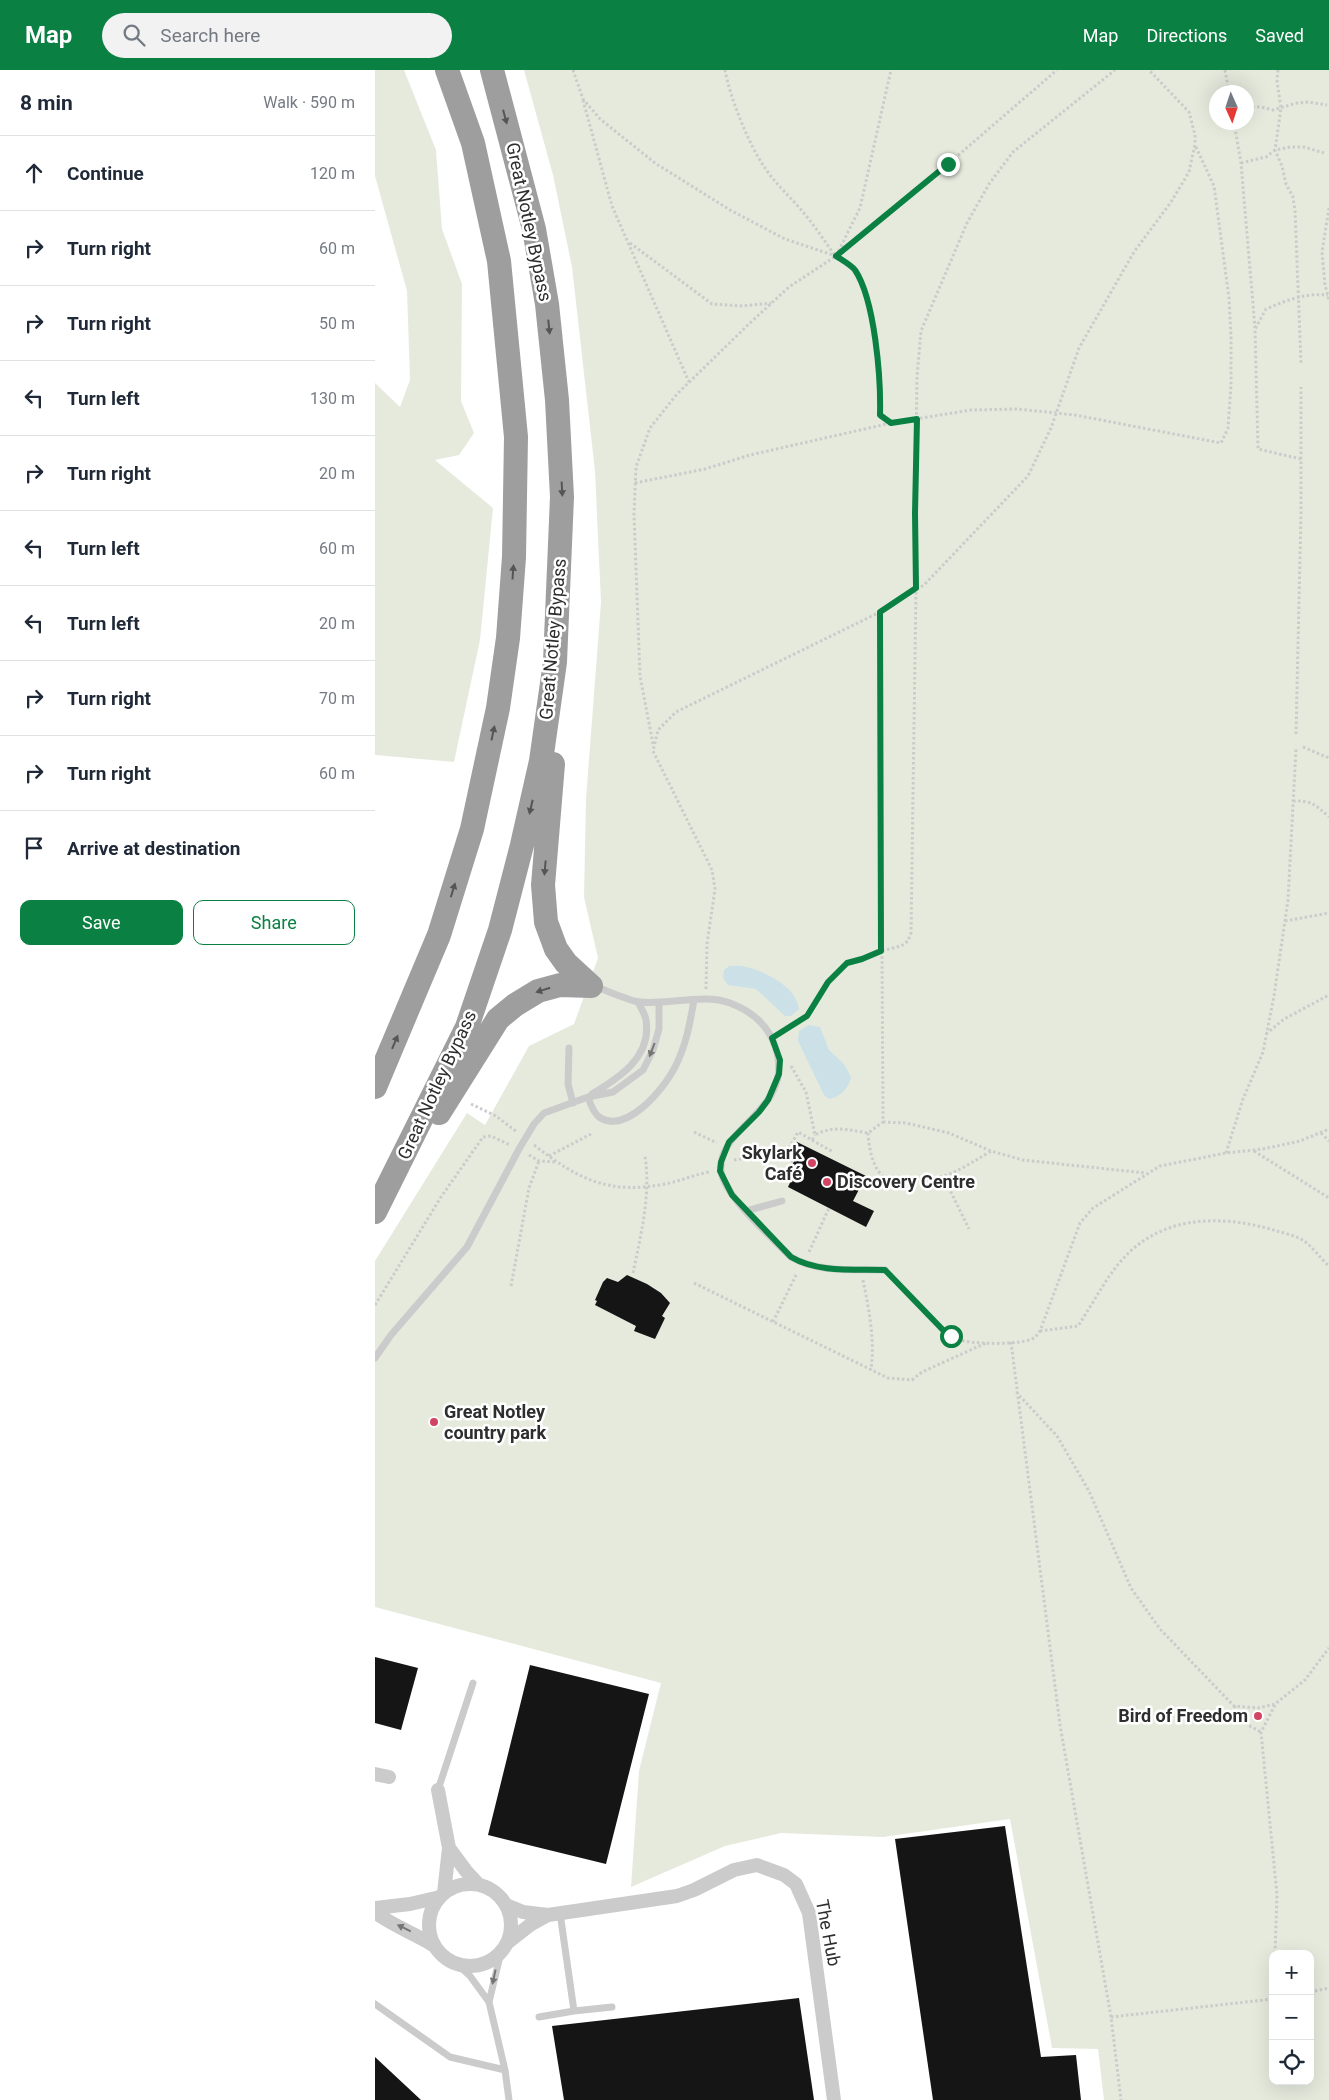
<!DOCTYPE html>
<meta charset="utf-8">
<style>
:root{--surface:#fff;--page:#f2f2f3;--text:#1f2937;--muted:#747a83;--line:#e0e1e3;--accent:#0b8043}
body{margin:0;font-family:Roboto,sans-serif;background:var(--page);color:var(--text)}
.controls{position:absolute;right:15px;bottom:15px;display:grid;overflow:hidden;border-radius:10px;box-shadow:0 5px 20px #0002}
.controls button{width:45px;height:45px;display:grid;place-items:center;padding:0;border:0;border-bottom:1px solid var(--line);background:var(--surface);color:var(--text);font:25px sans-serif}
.compass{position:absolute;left:834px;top:15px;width:45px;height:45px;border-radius:50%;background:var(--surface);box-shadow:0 5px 20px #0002;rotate:177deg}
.stop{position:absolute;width:15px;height:15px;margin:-11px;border:4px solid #0b8043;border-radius:50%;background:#fff}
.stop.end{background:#0b8043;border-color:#fff;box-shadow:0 1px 5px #0008}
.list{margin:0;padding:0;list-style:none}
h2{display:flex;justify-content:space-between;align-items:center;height:65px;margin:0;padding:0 20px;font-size:21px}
h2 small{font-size:16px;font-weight:400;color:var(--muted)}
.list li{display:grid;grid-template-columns:32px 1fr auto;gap:15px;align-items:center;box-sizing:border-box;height:75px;padding:0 20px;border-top:1px solid var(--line)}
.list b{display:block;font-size:19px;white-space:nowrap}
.list em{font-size:16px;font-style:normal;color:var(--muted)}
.actions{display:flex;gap:10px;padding:15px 20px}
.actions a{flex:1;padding:11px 0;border:1px solid var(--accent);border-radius:10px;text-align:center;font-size:18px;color:var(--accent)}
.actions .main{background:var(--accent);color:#fff}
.icon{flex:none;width:28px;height:28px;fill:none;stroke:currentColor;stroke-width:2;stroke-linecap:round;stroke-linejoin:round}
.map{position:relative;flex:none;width:954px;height:2030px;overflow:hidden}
header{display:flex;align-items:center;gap:30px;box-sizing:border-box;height:70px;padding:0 25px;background:var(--accent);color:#fff}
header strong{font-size:24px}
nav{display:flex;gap:28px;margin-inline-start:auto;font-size:18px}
.search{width:350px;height:45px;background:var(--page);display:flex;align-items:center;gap:12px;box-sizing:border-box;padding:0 18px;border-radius:28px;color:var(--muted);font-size:19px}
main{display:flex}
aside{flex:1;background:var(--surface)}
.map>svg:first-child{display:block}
.green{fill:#e6eadd;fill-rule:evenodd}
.water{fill:#cbe1e7}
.building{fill:#151515}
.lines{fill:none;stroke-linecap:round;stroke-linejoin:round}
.path{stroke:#cbcbcb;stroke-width:3;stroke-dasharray:2.5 2.5;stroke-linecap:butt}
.service{stroke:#cbcbcb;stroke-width:7}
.minor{stroke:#cbcbcb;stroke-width:14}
.trunk{stroke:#9e9e9e;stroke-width:24}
.oneway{fill:#555}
.oneway2{fill:#757575}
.route{stroke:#0b8043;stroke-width:6}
.poi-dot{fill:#d14464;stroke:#fff;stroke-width:2}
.labels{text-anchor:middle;stroke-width:5;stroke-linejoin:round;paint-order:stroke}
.street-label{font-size:18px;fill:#2e2e2e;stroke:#fff}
.poi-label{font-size:18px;font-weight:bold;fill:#2e2e2e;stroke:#fff;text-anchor:end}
</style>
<header>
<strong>Map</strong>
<div class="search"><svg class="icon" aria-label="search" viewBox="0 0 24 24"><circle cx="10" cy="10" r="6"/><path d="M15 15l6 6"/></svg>Search here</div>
<nav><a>Map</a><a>Directions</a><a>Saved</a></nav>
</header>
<main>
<aside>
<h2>8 min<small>Walk · 590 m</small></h2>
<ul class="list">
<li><svg class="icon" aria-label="ahead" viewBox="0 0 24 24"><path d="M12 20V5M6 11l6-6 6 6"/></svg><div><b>Continue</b></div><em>120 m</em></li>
<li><svg class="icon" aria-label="right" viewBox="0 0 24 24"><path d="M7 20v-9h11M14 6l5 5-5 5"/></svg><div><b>Turn right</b></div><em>60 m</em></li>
<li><svg class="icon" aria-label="right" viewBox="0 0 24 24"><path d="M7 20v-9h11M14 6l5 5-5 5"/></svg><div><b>Turn right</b></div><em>50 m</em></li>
<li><svg class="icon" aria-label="left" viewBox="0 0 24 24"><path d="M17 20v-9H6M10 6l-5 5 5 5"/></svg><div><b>Turn left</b></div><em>130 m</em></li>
<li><svg class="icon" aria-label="right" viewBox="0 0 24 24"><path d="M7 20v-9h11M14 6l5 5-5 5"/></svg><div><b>Turn right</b></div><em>20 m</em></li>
<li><svg class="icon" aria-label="left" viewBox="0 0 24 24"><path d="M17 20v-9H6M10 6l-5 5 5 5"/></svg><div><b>Turn left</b></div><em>60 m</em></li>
<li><svg class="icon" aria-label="left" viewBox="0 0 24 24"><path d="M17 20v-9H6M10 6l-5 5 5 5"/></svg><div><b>Turn left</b></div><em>20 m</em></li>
<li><svg class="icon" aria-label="right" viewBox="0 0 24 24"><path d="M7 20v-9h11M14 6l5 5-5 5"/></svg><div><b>Turn right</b></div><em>70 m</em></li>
<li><svg class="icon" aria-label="right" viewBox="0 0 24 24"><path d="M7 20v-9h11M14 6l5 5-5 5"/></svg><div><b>Turn right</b></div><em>60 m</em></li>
<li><svg class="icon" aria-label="arrive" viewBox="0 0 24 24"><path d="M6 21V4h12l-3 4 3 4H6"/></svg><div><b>Arrive at destination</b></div></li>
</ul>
<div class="actions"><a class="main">Save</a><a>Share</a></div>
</aside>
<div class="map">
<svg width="954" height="2030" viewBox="0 0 954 2030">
<rect width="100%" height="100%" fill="#fff"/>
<path class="green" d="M0,0H29L61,80L67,159L87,214L86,331L99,363L84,385L60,390L118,438L105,570L79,692L0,685V313L25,337L35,310L32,221L0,106Z
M149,0H954V2030H729L723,1979L677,1978L635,1749L508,1767L406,1763L350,1776L256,1817L264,1701L286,1613L0,1537V1191L92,1043L110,1055L154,976L199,954L223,888L209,827L211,729L226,532L220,401L197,197L178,105ZM842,22H872V52H842ZM898,1884H935V2011H898Z"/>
<path class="water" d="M354,896C359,896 366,895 371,897C390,901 422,917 424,939L416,946H410L381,919L353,915L348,908L349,900Z
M434,955L445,957L454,980L469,994L476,1007C474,1018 466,1027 454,1029L449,1025L423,971L424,961Z"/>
<path class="building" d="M422,1072L491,1106L478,1131L499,1141L491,1157L413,1117L420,1102L415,1100L420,1089L415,1086Z
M252,1205L272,1214L286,1223L295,1233L287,1246L290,1248L280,1269L259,1261L261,1256L220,1235L222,1231L220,1230L228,1212L232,1208L243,1212Z
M0,1587L43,1598L26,1660L0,1653Z
M155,1595L274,1624L231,1794L113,1765Z
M630,1756L666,1987L701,1985L706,2030H558L520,1769Z
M424,1928L439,2030H189L177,1956Z
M0,1987L46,2030H0Z"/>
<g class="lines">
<path class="path" d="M198,0L208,29L225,49L280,93L355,140L410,169L461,186L573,94L682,0
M350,0C355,28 374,75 390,98C402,116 419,130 432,147C442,159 450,172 459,184C465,190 475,193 480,200C500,230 506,309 505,345L516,353L596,340L642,339L700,345L846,373L853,358L856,315V267L854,228L839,116L820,75
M850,0L854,22
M903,0L902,11L906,38L900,80L907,96L911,114L918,127L920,141L926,293
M208,30L237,136L314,312
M872,37H886L898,40L922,33L933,32L952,35
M859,52L866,93L880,258
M866,93L891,87L900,80L915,77H929L949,83
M954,138L947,182L950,215L954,230
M255,173L337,234L367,236L396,233
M926,389L883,379L880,259L891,239C912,230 930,223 953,225
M260,413L330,399L375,385L516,353
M921,664L926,442V317
M278,674L265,606L259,444L261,397L275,358L302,324L375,253L414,217L461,186L485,138L516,0
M928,677L954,688
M918,731C936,730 941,735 954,747
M910,851L954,843
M331,919L332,874L340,819L337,800L278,681L283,660L301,642L505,542L549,515L653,406L676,358L704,278L759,182L796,132L814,102L820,74V65L814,42L774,0
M406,963L432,946L453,912L473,893L487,889L506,881L526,876L533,871L536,863L541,518L540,443L542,307L546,261L592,153L614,114L638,82L740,0
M891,964L909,949L954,925
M416,996L431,1022L440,1065C458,1055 474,1060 493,1063L508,1052L505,542
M96,1034L121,1046L142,1062
M508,1052L531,1053L574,1063L616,1081L648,1090L770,1103
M319,1062L342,1073
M493,1063C494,1078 498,1105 515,1110C520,1112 528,1111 534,1111C568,1112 588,1098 616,1081
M946,1063L954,1071
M437,1070L458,1082
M159,1075C203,1109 233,1125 290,1114C305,1111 319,1105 334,1102
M879,1081L954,1128
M851,1083L868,1029L888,982L899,926L913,830L921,679
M154,1085L164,1091L182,1092
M174,1086L216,1064
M409,1087L423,1062L437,1070L440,1065
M359,1090L404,1083L419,1092
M569,1108L594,1159
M434,1182L454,1138
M258,1203C266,1164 276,1125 270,1086
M518,1207L567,1260C574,1264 581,1269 589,1271C605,1274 642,1275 657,1269C661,1267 663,1264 665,1261L705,1153L718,1138L785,1096L851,1083L888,1079L925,1071L954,1059
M488,1210C494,1240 500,1269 496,1300
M319,1213L513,1308L537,1310L547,1302L611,1273
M136,1216L154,1118L164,1091
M0,1235L66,1127L108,1067L116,1066L135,1075
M398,1252L422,1203
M665,1261L703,1256C722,1228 736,1195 764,1174C804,1144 856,1147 902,1161C909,1163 917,1165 924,1168C935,1173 945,1188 954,1196
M636,1272L685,1655L736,1947L746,2030
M641,1322L682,1366L714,1421L756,1518L785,1559L859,1636L883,1638L900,1634L930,1610L954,1578
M900,1635L886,1662L902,1825L900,1884
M859,1636L873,1655L886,1662
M935,1922L954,1918
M736,1947L898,1929"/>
<path class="service" d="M219,916C231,920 254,931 265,932C293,935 330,923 355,933C376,941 393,955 400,976C422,1040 342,1056 346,1100C347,1124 398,1169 416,1187C443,1203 480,1199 510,1200
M194,978L193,1014L198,1033
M217,1024C244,1008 277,987 271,950C270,944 266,938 263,932
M213,1027C215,1033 219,1043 224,1047C251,1065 289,1019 300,997C311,976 315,953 319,930
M371,1141L407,1131
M0,1288L16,1265L92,1177L144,1079L159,1054L169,1043L213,1027L238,1022L268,1000L278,980L284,959V932
M63,1720L98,1613
M126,1882L114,1932L130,2000L134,2030
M83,1895L95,1906L114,1932
M0,1934L75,1987L130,2000
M199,1941L237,1937
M164,1947L199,1941L185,1843"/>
<path class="minor" d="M0,1704L14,1707
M63,1720L74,1778L69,1823
M74,1778L91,1801L104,1815
M54 1855a41 41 0 1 1 82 0a41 41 0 1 1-82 0Z
M131,1835L148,1842L173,1845L302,1826L319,1820L359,1800L382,1795L409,1805L421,1814L434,1843L459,2030
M0,1838L35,1834L65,1827
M0,1842C14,1854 41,1864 58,1875
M132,1873L155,1855L173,1845"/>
<path class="trunk" d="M178,694L168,815L171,852L181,879L191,893L216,916
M0,1017L64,865L97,759L123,638L133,568L139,487L141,367L124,191L98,73L72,0
M64,1043L123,949L140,935L163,921L185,915L216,916
M0,1142L92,957L125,860L147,775L166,691L180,592L187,427L182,330L172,234L159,159L117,0"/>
</g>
<defs><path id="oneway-solid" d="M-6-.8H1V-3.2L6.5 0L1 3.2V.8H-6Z" transform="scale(1.25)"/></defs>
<g class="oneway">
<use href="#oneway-solid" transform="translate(130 47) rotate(75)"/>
<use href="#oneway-solid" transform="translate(174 257) rotate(84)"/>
<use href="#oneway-solid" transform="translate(187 419) rotate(87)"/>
<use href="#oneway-solid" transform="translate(138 502) rotate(-86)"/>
<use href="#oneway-solid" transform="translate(118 663) rotate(-78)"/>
<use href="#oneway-solid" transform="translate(156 737) rotate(103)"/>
<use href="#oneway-solid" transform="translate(170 798) rotate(95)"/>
<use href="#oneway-solid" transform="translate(78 820) rotate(-73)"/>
<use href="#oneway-solid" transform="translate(168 920) rotate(162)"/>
<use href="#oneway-solid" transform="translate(20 972) rotate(-67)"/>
</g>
<g class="oneway2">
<use href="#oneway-solid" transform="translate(277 980) rotate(111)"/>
<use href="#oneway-solid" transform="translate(29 1858) rotate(-154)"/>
<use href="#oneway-solid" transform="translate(119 1907) rotate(102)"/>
</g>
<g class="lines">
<path class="route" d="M573,94L461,186C467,190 476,195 480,200C500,230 506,309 505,345L516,353L542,349L540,443L541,518L505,542L506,881L487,889L472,893L453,912L432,946L397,968L405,990L404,1004L393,1030L384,1042L354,1072L346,1092L345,1101L357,1125L416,1187C443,1203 480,1199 510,1200L568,1260L576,1266"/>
</g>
<g class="poi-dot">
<circle cx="437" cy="1093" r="5"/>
<circle cx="452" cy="1112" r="5"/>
<circle cx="59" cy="1352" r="5"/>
<circle cx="883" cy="1646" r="5"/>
</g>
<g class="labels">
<g class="street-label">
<text transform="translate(154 152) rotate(78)" y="6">Great Notley Bypass</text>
<text transform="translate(178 569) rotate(-85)" y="6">Great Notley Bypass</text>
<text transform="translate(62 1015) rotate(-65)" y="6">Great Notley Bypass</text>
<text transform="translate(453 1863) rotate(79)" y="6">The Hub</text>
</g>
<g class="poi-label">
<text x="427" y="1089">Skylark<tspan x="427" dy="21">Café</tspan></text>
<text x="462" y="1118" text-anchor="start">Discovery Centre</text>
<text x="69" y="1348" text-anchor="start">Great Notley<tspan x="69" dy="21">country park</tspan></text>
<text x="873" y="1652">Bird of Freedom</text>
</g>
</g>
</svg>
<div class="controls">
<button>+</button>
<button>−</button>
<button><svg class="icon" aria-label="locate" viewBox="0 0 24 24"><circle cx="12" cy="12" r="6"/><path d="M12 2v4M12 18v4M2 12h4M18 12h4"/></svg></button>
</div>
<svg class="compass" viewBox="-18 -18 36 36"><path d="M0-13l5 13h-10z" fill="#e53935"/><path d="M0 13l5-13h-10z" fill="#747a83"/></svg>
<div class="stop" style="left:576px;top:1266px"></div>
<div class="stop end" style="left:573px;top:94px"></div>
</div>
</main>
